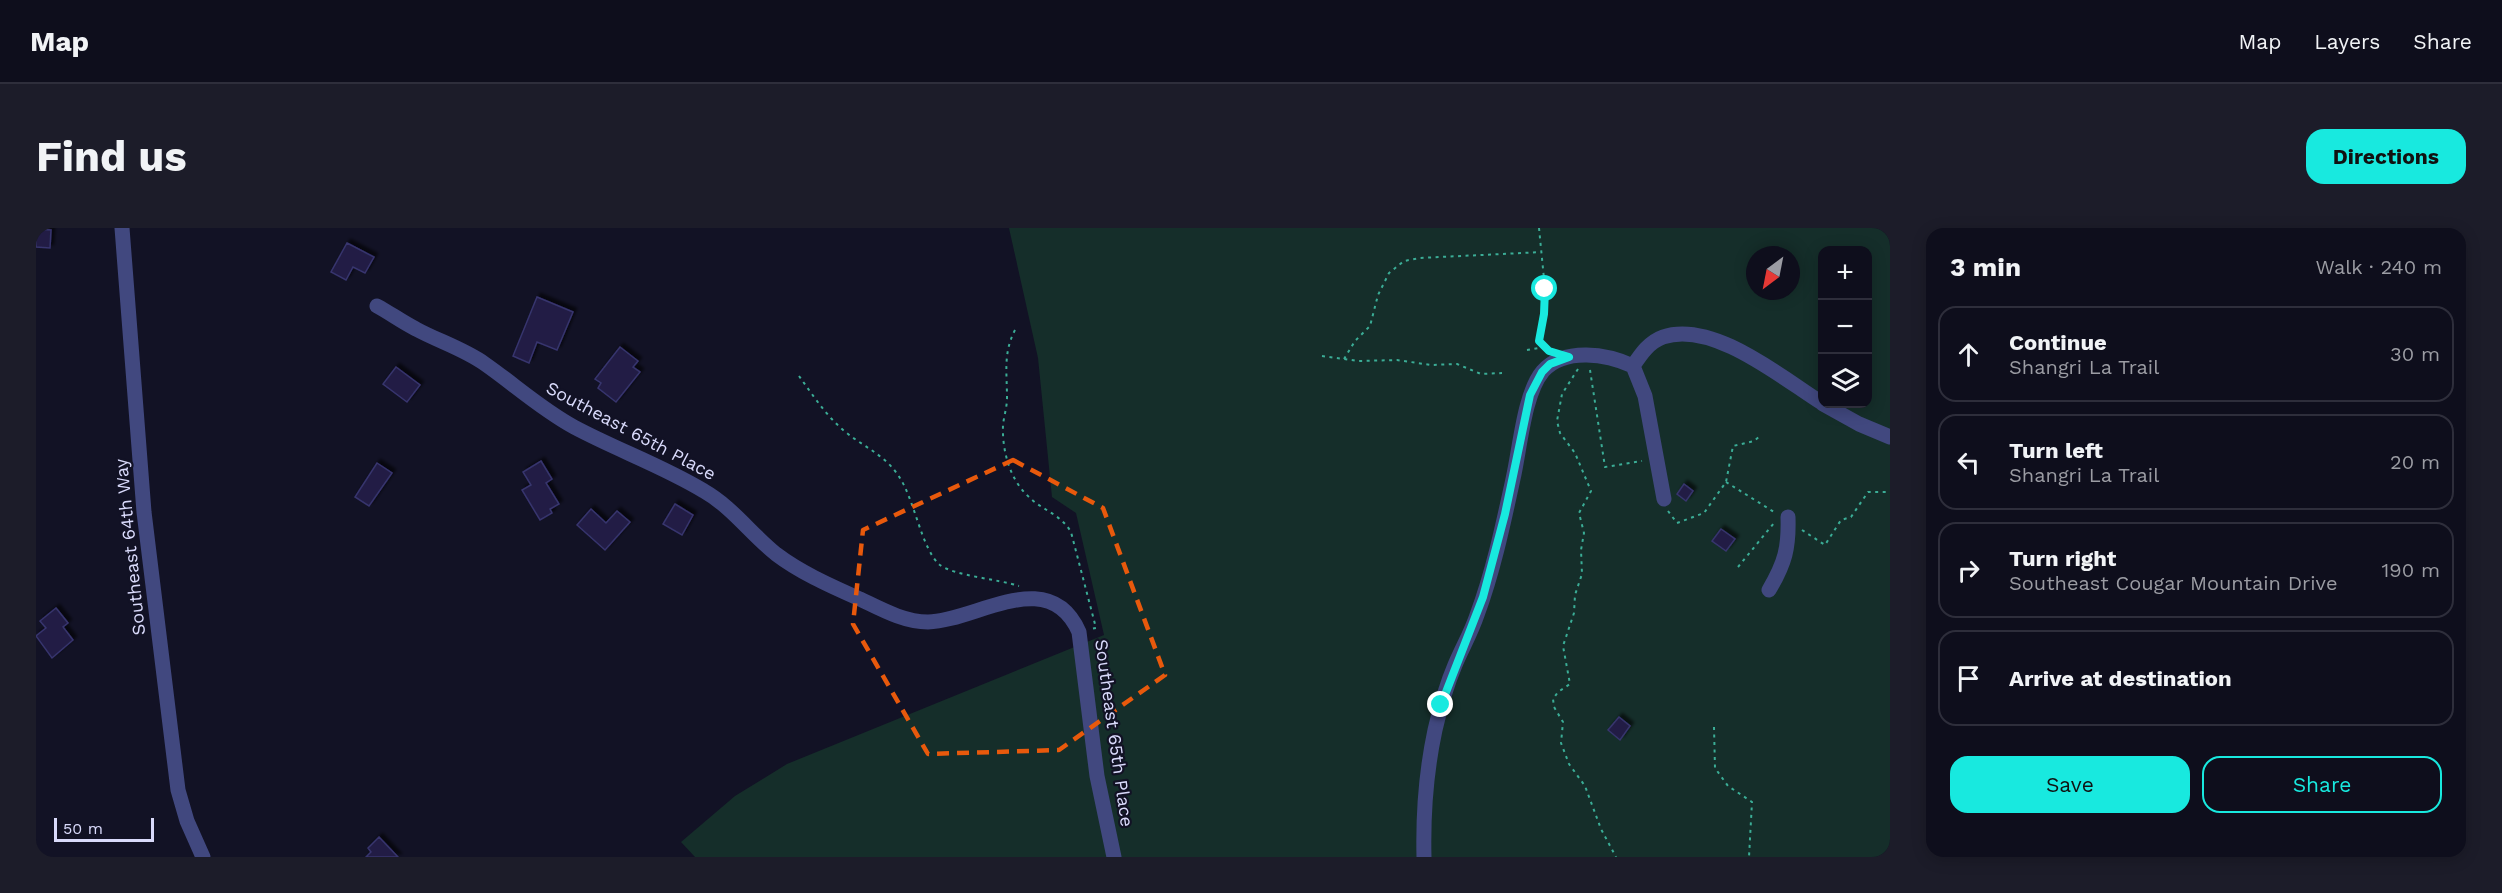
<!DOCTYPE html>
<meta charset="utf-8">
<style>
:root{--surface:#0e0e1c;--page:#1c1c29;--text:#f1f3f6;--muted:#9b9ca3;--line:#2e2e3b;--accent:#18e9df}
body{margin:0;font-family:"Work Sans",sans-serif;background:var(--page);color:var(--text)}
.controls{position:absolute;right:18px;top:18px;display:grid;overflow:hidden;border-radius:12px;box-shadow:0 3px 15px #0003}
.controls button{width:54px;height:54px;display:grid;place-items:center;padding:0;border:0;border-bottom:2px solid var(--line);background:var(--surface);color:var(--text);font:30px sans-serif}
.compass{position:absolute;left:1710px;top:18px;width:54px;height:54px;border-radius:50%;background:var(--surface);box-shadow:0 3px 15px #0003;rotate:212deg}
.scale{position:absolute;left:18px;bottom:15px;width:100px;box-sizing:border-box;padding-left:6px;border:3px solid #d9dafb;border-top:0;font-size:16px;line-height:21px;white-space:nowrap;color:#d9dafb;-webkit-text-stroke:4px #121225;paint-order:stroke}
.stop{position:absolute;width:18px;height:18px;margin:-14px;border:4px solid #18e9df;border-radius:50%;background:#fff}
.stop.end{background:#18e9df;border-color:#fff;box-shadow:0 2px 6px #0008}
.list{margin:0;padding:0;list-style:none}
h2{display:flex;justify-content:space-between;align-items:center;height:78px;margin:0;padding:0 24px;font-size:26px}
h2 small{font-size:20px;font-weight:400;color:var(--muted)}
.list li{display:grid;grid-template-columns:39px 1fr auto;gap:18px;align-items:center;box-sizing:border-box;height:96px;margin:0 12px 12px;padding:0 12px;border:2px solid var(--line);border-radius:18px}
.list b{display:block;font-size:22px;white-space:nowrap}
.list p{margin:0;font-size:20px;white-space:nowrap;color:var(--muted)}
.list em{font-size:20px;font-style:normal;color:var(--muted)}
.actions{display:flex;gap:12px;padding:18px 24px}
.actions a{flex:1;padding:14px 0;border:2px solid var(--accent);border-radius:18px;text-align:center;font-size:21px;color:var(--accent)}
.actions .main{background:var(--accent);color:#111}
.icon{flex:none;width:33px;height:33px;fill:none;stroke:currentColor;stroke-width:2;stroke-linecap:round;stroke-linejoin:round}
.map{position:relative;flex:none;width:1854px;height:629px;overflow:hidden;border-radius:18px}
header{display:flex;align-items:center;gap:36px;box-sizing:border-box;height:84px;padding:0 30px;background:var(--surface);border-bottom:2px solid var(--line)}
header strong{font-size:28px}
nav{display:flex;gap:33px;margin-inline-start:auto;font-size:21px}
.intro{display:flex;align-items:center;justify-content:space-between;box-sizing:border-box;height:144px;padding:0 36px}
h1{margin:0;font-size:42px}
.button{padding:15px 27px;border-radius:18px;background:var(--accent);color:#111;font-size:21px;font-weight:700}
main{display:flex;gap:36px;padding:0 36px}
aside{flex:1;background:var(--surface);border-radius:18px;box-shadow:0 3px 15px #0003}
.map>svg:first-child{display:block}
.green{fill:#152e2a;fill-rule:evenodd}
.building{fill:#211f44;stroke:#37346e;stroke-width:1.5;filter:url(#shadow)}
.lines{fill:none;stroke-linecap:round;stroke-linejoin:round}
.path{stroke:#3bad96;stroke-width:2;stroke-dasharray:3 4.5;stroke-linecap:butt}
.minor{stroke:#41487f;stroke-width:15}
.route{stroke:#18e9df;stroke-width:8}
.marked{fill:none;stroke:#e8590c;stroke-width:4.5;stroke-dasharray:12 8;stroke-linejoin:round}
.labels{text-anchor:middle;stroke-width:4.5;stroke-linejoin:round;paint-order:stroke}
.street-label{font-size:18px;fill:#d9dafb;stroke:#121225}
</style>
<header>
<strong>Map</strong>
<nav><a>Map</a><a>Layers</a><a>Share</a></nav>
</header>
<div class="intro"><h1>Find us</h1><a class="button">Directions</a></div>
<main>
<div class="map">
<svg width="1854" height="629" viewBox="0 0 1854 629">
<defs>
<filter id="shadow"><feDropShadow dx="3.5" dy="-3.5" stdDeviation="1.5" flood-color="#0009"/></filter>
</defs>
<rect width="100%" height="100%" fill="#121225"/>
<path class="green" d="M973,0H1854V629H659L645,614L699,568L751,536L1068,407L1040,285L1016,269L1002,130ZM1786,22H1832V176H1786ZM1719,27H1755V63H1719Z"/>
<path class="building" d="M0,1L15,2L14,20L0,19Z
M311,15L338,29L329,45L317,39L310,52L295,44Z
M501,69L537,84L521,122L501,114L493,135L477,128Z
M584,119L602,133L597,139L604,144L580,174L562,160L565,155L559,151Z
M360,139L384,157L371,174L347,156Z
M505,233L516,251L510,255L523,276L514,281L516,285L504,292L486,262L495,257L487,244Z
M341,235L356,245L333,278L319,269Z
M1648,256L1657,263L1650,273L1641,266Z
M639,276L657,287L646,307L627,296Z
M555,281L570,295L581,283L594,294L569,322L541,297Z
M1685,301L1699,311L1690,323L1676,313Z
M20,380L32,395L27,399L37,412L16,430L0,408L10,400L4,393Z
M1583,489L1594,498L1584,512L1572,502Z
M343,609L362,629H330L335,624L332,620Z"/>
<g class="lines">
<path class="path" d="M1503,0L1509,61L1508,86L1502,107L1503,113L1511,121
M979,102C967,125 971,145 971,170C971,179 968,188 967,197C966,221 973,249 990,266C1004,282 1024,285 1035,304L1060,400L1055,401
M1491,122L1508,119
M1286,128L1323,133L1361,132L1395,137L1421,136L1445,146L1466,145
M1308,131L1319,113L1334,98L1342,67L1353,45L1368,33L1384,30L1506,24
M1542,141L1526,166L1521,193L1524,205L1539,225L1555,263L1543,285L1548,305L1545,322L1546,346L1539,367L1538,385L1527,418L1534,456L1522,464L1517,471L1518,479L1527,494L1525,515L1533,536L1549,558L1565,601L1580,629
M1554,142L1569,239L1606,233
M763,148C776,166 789,186 806,201C825,218 847,225 862,247C879,271 885,321 904,337C919,348 962,351 983,358
M1690,254L1738,284
M1632,283L1641,295L1668,285L1690,254L1697,218L1718,213L1724,208
M1766,302L1789,317L1805,292L1815,289L1832,264H1854
M1702,339L1738,295
M1678,499L1679,540L1692,558L1716,574L1713,629"/>
<path class="minor" d="M86,0L108,284L142,562L151,593L167,629
M341,78C354,85 366,94 380,101C402,113 428,121 449,136C479,157 505,181 538,199C581,222 627,238 668,263C696,279 715,306 740,326C765,345 795,358 824,371C845,381 868,394 892,394C940,393 1013,336 1043,404L1061,548L1078,629
M1597,138C1605,126 1613,114 1627,109C1677,92 1746,150 1786,175
M1787,176L1823,196L1854,209
M1733,362C1749,335 1753,320 1752,289
M1388,629C1387,587 1390,544 1399,502C1404,480 1410,458 1419,437C1426,420 1435,405 1441,387C1457,344 1467,297 1477,251C1484,221 1488,165 1507,143C1529,119 1571,126 1597,138L1609,168L1628,271"/>
</g>
<g class="lines">
<path class="route" d="M1405,477L1447,369L1469,286L1494,167L1506,144L1514,136L1533,129L1513,123L1503,113L1508,86L1509,61"/>
</g>
<path class="marked" d="M977,232L1067,280L1129,447L1023,522L892,526L817,396L827,302Z"/>
<g class="labels">
<g class="street-label">
<text transform="translate(595 203) rotate(28)" y="6">Southeast 65th Place</text>
<text transform="translate(94 319) rotate(-96)" y="6">Southeast 64th Way</text>
<text transform="translate(1078 505) rotate(82)" y="6">Southeast 65th Place</text>
</g>
</g>
</svg>
<div class="controls">
<button>+</button>
<button>−</button>
<button><svg class="icon" aria-label="layers" viewBox="0 0 24 24"><path d="M12 4l9 5-9 5-9-5zM3 14l9 5 9-5"/></svg></button>
</div>
<svg class="compass" viewBox="-18 -18 36 36"><path d="M0-13l5 13h-10z" fill="#e53935"/><path d="M0 13l5-13h-10z" fill="#9b9ca3"/></svg>
<div class="scale">50 m</div>
<div class="stop" style="left:1509px;top:61px"></div>
<div class="stop end" style="left:1405px;top:477px"></div>
</div>
<aside>
<h2>3 min<small>Walk · 240 m</small></h2>
<ul class="list">
<li><svg class="icon" aria-label="ahead" viewBox="0 0 24 24"><path d="M12 20V5M6 11l6-6 6 6"/></svg><div><b>Continue</b><p>Shangri La Trail</p></div><em>30 m</em></li>
<li><svg class="icon" aria-label="left" viewBox="0 0 24 24"><path d="M17 20v-9H6M10 6l-5 5 5 5"/></svg><div><b>Turn left</b><p>Shangri La Trail</p></div><em>20 m</em></li>
<li><svg class="icon" aria-label="right" viewBox="0 0 24 24"><path d="M7 20v-9h11M14 6l5 5-5 5"/></svg><div><b>Turn right</b><p>Southeast Cougar Mountain Drive</p></div><em>190 m</em></li>
<li><svg class="icon" aria-label="arrive" viewBox="0 0 24 24"><path d="M6 21V4h12l-3 4 3 4H6"/></svg><div><b>Arrive at destination</b></div></li>
</ul>
<div class="actions"><a class="main">Save</a><a>Share</a></div>
</aside>
</main>
